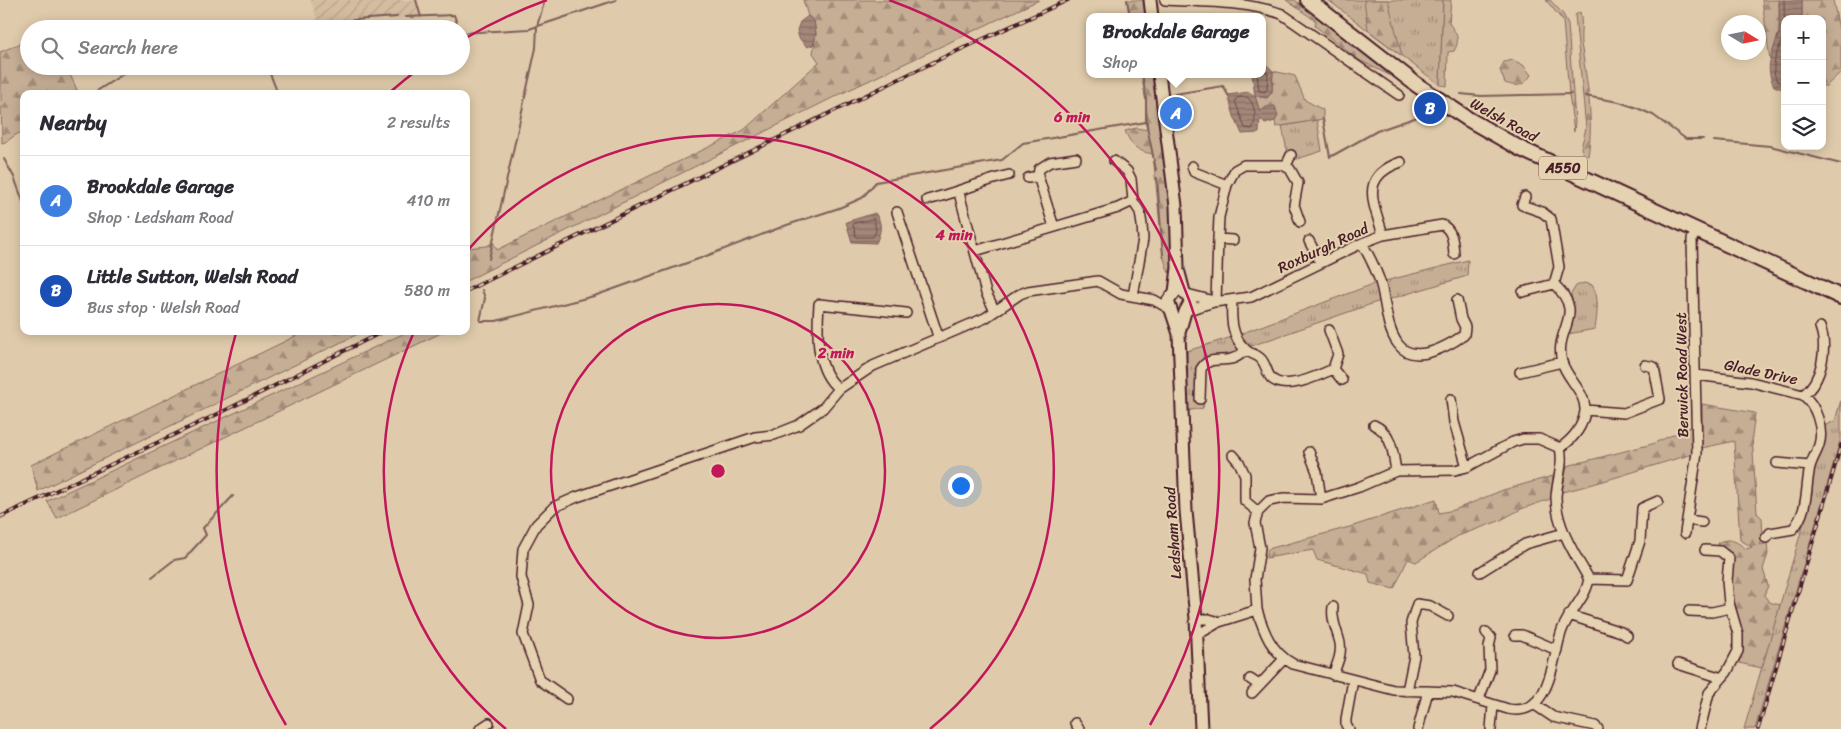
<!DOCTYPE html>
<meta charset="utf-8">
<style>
:root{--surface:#fff;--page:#f7f7f7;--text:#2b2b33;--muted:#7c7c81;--line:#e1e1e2;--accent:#0b8043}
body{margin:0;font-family:Sriracha,sans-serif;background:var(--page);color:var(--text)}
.controls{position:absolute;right:15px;top:15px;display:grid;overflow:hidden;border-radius:10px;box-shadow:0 2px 12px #0003}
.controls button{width:45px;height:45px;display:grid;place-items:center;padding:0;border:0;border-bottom:1px solid var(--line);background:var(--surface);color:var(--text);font:25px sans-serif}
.compass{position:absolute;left:1721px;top:15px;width:45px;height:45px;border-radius:50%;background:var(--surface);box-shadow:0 2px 12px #0003;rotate:100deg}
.you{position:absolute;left:960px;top:485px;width:18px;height:18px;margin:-12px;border:4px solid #fff;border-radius:50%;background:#1a73e8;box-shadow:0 0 0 8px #1a73e833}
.badge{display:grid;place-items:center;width:32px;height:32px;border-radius:50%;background:var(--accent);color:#fff;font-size:16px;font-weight:700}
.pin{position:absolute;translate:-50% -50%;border:2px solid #fff;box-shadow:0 1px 5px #0006}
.popup{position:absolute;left:1086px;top:13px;width:180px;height:65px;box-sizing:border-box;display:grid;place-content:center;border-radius:10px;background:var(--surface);filter:drop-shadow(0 1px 4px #0005);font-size:16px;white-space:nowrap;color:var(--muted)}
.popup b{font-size:19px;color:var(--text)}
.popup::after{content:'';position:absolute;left:50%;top:100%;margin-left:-10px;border:10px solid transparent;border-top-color:var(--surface)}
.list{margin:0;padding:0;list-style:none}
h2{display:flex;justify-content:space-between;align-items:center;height:65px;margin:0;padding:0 20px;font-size:21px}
h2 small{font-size:16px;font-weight:400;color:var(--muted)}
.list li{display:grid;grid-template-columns:32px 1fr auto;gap:15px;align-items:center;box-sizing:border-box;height:90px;padding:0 20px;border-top:1px solid var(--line)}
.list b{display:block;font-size:19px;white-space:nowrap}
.list p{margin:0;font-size:16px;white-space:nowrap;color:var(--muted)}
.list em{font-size:16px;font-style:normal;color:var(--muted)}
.icon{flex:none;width:28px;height:28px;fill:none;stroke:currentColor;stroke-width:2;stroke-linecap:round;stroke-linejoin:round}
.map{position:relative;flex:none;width:1841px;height:729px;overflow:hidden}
.search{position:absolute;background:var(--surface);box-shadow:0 2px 12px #0003;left:20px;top:20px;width:450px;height:55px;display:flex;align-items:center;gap:12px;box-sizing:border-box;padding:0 18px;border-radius:28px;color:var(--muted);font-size:19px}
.panel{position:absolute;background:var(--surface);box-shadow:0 2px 12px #0003;left:20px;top:90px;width:450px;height:245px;border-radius:10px}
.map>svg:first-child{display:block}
.industrial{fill:url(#industrial-furrows)}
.grass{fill:url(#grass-tufts);stroke:#886660}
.forest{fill:url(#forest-firs);stroke:#886660}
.water{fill:url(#water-rules);stroke:#7f5d59}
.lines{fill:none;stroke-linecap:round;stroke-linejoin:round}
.shore{stroke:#6e494a;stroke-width:1}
.stream{stroke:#7f5d59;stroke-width:2}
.minor-casing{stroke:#4a1f2b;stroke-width:12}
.secondary-casing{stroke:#4a1f2b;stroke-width:15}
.trunk-casing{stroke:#4a1f2b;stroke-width:18}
.minor{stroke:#e5d2b0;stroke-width:9}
.secondary{stroke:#e5d2b0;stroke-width:11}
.trunk{stroke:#e5d2b0;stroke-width:14}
.rail-casing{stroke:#4a1f2b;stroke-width:4}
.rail{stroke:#e5d2b0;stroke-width:2;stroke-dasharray:5.5;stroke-linecap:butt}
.ring{fill:none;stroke:#c2185b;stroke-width:2.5}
.labels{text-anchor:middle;stroke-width:4;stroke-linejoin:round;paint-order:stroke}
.shield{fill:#e5d2b0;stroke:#785553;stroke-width:1}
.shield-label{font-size:14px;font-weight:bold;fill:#4a1f2b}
.street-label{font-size:15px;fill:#4a1f2b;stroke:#e5d2b0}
.centre{fill:#c2185b;stroke:#e5d2b0;stroke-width:2.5}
.ring-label{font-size:15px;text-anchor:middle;font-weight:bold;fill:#c2185b;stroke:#e5d2b0;stroke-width:4;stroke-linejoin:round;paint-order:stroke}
</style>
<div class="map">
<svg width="1841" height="729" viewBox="0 0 1841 729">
<defs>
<pattern id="industrial-furrows" width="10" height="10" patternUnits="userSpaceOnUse" patternTransform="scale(1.25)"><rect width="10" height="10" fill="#d3bca0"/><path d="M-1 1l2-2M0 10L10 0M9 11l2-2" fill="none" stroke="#b7a18a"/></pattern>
<pattern id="grass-tufts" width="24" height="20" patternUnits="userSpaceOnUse" patternTransform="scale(1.25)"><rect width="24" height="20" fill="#c6ae95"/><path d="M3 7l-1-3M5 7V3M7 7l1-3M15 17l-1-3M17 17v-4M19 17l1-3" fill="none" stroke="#a38d7a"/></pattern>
<pattern id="forest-firs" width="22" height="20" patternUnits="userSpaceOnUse" patternTransform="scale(1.25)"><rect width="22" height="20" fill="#c6ae95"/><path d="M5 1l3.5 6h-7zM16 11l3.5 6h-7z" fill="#a38d7a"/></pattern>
<pattern id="water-rules" width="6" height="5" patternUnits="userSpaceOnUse" patternTransform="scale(1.25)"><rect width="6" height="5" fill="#a38778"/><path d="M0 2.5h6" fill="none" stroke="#876e63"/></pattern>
</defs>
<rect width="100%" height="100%" fill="#dfcbab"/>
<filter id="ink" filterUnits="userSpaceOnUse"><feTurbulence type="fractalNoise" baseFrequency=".02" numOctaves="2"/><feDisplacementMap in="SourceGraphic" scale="10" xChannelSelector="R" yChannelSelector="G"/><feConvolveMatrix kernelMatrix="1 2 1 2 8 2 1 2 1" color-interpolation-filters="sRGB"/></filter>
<g filter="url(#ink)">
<path class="industrial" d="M311,0H416L421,17L325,22L319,25Z"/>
<path class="grass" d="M1328,0H1443L1440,85Z
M1317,120L1322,151L1294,160L1296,156L1287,151L1282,126Z
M1468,260L1467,276L1390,299L1385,281Z
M1376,283L1380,301L1251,346L1240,334Z
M1584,283L1592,285C1600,296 1597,315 1595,329L1568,334L1574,311L1571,294L1576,286Z
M1232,337L1240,348L1237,351L1198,368L1195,396L1196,400L1204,402L1203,408L1186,411L1187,351Z
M1841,400V438L1765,695L1755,729H1744L1812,494L1814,465L1825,441L1824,426L1835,421Z"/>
<path class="forest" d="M803,0H1039L834,97L466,281V248L487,246L493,242L497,250L744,130L819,62L813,53L816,34L814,21L808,16Z
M1127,0H1144L1146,17H1130Z
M1286,0H1295L1391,76L1359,60L1315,26L1316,21Z
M1364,0H1388L1402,56L1368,30Z
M1443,0H1451L1449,23C1456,33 1461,39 1454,51L1448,52L1447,86L1440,85Z
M1546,0H1550L1563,14L1568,24L1575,121L1574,132L1569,94L1563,21Z
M1762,0H1779V32L1770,60Z
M1802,0H1833L1841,39V72L1826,86H1822V19H1802Z
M1580,12C1583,23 1580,33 1581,43C1587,81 1594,118 1588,156L1584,155L1581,148L1586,128L1575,15Z
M29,40V66H66L79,94H24V132C14,133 11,141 2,143L0,52Z
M1513,60L1523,65L1531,75C1523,87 1517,87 1505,83L1500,70L1504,62Z
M1273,71L1295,76L1305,100L1323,110V119L1276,127L1275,121L1278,116L1260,113L1255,96L1267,98L1272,92Z
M1142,74H1154L1170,194L1172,265L1169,273L1163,256L1153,154C1136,151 1132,146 1125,131L1136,128L1148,130L1146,99Z
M306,331H364L38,491L31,465Z
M409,331H445L57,518L47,501Z
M1702,404L1755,413L1752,436L1757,513L1762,518L1763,538L1760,545L1767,543L1768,554L1763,569L1768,586L1764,595L1769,602L1780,605L1762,668L1739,663L1743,643L1729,575L1734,560L1726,551L1717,548L1719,542C1731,537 1737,542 1746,549L1752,547L1740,540L1734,441L1702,448Z
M1693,426V454C1649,466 1606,482 1562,492L1567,466L1652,444Z
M1553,476V498L1521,509L1499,521L1458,536L1416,562L1408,559L1394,589L1370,583L1368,574L1317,560L1313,550L1266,558L1268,549L1353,526L1436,499L1439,513L1454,510L1503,490Z"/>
<path class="water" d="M1779,0H1802V19H1785V90L1774,86C1763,64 1774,53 1779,32C1781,22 1779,10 1779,0Z
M808,16L814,21L816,34L813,45L807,47L799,38L797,30L800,22Z
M1262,65L1268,66L1273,71L1272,92L1267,98L1255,96L1260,112L1266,107L1275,106L1278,116L1275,121L1265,124L1260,119L1259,133L1242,134L1234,116L1228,95L1249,92L1255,96L1252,74H1262Z
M875,213C883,223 881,232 876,243L852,242L846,222Z"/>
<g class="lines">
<path class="shore" d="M1784,0C1784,10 1785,22 1784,32C1781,49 1768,63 1777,81L1785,84
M1257,74L1259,91L1265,92L1267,89L1268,73L1262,70
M1247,97C1256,103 1257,121 1252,129L1245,128L1235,101L1237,98Z
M874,219L876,231L873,237H856L853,224Z"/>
<path class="stream" d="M416,0L421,17
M1127,0L1130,17
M406,17L454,15L459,29
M314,29L325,22L397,17
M461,33L529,29L616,0
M267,66L278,94
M1142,74L1146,99V122
M92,94L136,66
M1175,94L1223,86L1228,95
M1461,94L1481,96L1571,94
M1585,96L1619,102L1637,108L1653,115L1686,139H1703
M1323,119L1330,157L1377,131L1423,115
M1714,141L1770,146L1841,164
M4,159L14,177L24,204
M1157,178L1163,256
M489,259L536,48L537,26L545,0
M482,290L485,298L480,321H496L594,296L701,258L787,225L839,208L862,198L876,182L1002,160L1023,143L1146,122L1156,170
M152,577L174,560L185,558L206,535L203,528L233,496"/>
<g class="minor-casing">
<path id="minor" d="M1165,0C1203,2 1246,1 1282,14L1399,95
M1114,161L1127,171L1131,179L1133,201L1140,212L1142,225L1143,239L1133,296
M1192,166L1194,172L1227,185
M1286,166L1291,155
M1038,176L1054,227
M1028,178L1038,176L1039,169L1050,162L1076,158
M959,193L986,293L995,311
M1525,197L1522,205L1542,212L1551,219L1559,267L1554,284C1588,316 1553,328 1562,362C1567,379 1586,392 1585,411C1583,427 1573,439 1560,448
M927,200C956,193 980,182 1009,175
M897,212L938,336
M1383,235C1374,203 1358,177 1401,162
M1218,239L1219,217L1227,185L1235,170L1244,165H1283L1290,169L1298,183L1294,205L1300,222
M1309,241L1320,262
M1362,243C1369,256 1377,270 1381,285C1386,303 1386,328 1398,344C1414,366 1448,346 1464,335L1465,327L1461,319L1457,300
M975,251L1118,208L1133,201
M1523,292L1554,284
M1187,294L1214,301
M1232,300C1231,318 1231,337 1246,350C1250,354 1256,354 1260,358C1266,363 1266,372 1271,378C1284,392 1318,376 1333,369L1342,380
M1216,301L1218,239L1233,240
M1188,310L1214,302L1251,297L1362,243L1383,235L1442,225C1453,230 1453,243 1454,254
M1329,330L1338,354L1333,369
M1520,372L1562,362
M1696,375L1751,382L1803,395C1816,405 1824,429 1819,445C1817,452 1812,459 1810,467C1805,489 1809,510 1793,529L1770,533L1766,538
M839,389C815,370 817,333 819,304L906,313
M1803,395C1822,381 1828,348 1820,327
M1200,399L1201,369C1209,356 1219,362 1231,359C1237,358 1241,354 1246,350
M1451,399L1454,422L1467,467
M1585,410L1624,413L1660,399L1654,367L1645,365
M1374,425C1392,433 1393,453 1396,471
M1309,452L1317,472L1321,499
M1233,455L1239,462L1245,475V501L1258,512
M1777,463L1810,466
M1688,520L1702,522
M1685,533L1697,453L1692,239L1698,230
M1480,572L1525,544L1564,533
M1589,579L1627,580L1640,541L1642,508L1658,501
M1417,604L1430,606L1448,616
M1689,611L1712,612L1730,608
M1569,615L1621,632L1627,636
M1196,619H1209L1219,622L1204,631L1196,632
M1219,622L1257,610C1264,632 1271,652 1293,664L1394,690L1453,692L1508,709C1551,718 1552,658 1562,630C1569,612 1586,598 1589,579C1575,555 1556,526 1556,497C1557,480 1564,464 1560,448L1539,439H1523L1513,442L1467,467L1455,470L1396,471L1359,487L1321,499L1284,498L1269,501L1258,512L1255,523L1260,548L1255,579L1257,610
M1515,635H1522L1557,650
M1678,664L1722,678
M1333,675C1337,664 1342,654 1340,643C1337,630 1331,620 1333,607
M1250,679L1259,685
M1407,691L1414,656L1411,623L1417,604
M1252,693L1284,659
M567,699L540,680L523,634L529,605L521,577L523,549L536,525L554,507L577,497L755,437L774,435L799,425L823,408L839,389L873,366L985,318L1020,294L1028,291L1098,281L1121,294L1154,300L1170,309
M1479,699L1490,670L1489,647L1491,638L1486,632
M1535,705L1553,717L1595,726L1598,729
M1075,723L1079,729
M480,729L489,723
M1349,729L1346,725V719L1353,680
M1418,729L1428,691
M1491,729L1493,705
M1700,729L1709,693L1727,672L1738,651V634L1729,603L1727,581L1729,558L1720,551L1705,550"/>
</g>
<g class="secondary-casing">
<path id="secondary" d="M1150,0L1152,17
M1159,74L1176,206L1178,268L1175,292L1168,301L1179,334L1186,511L1196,619L1201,729
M1179,273L1184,292L1191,301L1185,312L1179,333"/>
</g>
<g class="trunk-casing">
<path id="trunk" d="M1308,0L1417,85L1468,119L1519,148L1841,297"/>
</g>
<use href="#minor" class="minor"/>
<use href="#secondary" class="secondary"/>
<use href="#trunk" class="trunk"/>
<g class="rail-casing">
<path id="rail" d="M466,291L942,58L1068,0
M0,517L222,412L384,331
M1758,729L1841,445"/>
</g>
<use href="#rail" class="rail"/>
</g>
</g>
<g class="ring">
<circle cx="718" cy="471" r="167"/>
<path d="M506 729A334 334 0 0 1 414 332M468 250A334 334 0 1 1 930 729"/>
<path d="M286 725A501 501 0 0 1 236 333M389 93A501 501 0 0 1 420 68M464 39A501 501 0 0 1 547 0M889 0A501 501 0 0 1 1150 725"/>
</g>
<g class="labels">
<rect class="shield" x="1539" y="156.5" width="48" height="23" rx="4"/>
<g class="shield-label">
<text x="1563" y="173">A550</text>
</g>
<g class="street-label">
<text transform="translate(1504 120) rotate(29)" y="5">Welsh Road</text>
<text transform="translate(1323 248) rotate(-25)" y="5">Roxburgh Road</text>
<text transform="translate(1761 372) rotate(12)" y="5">Glade Drive</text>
<text transform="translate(1682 375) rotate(-91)" y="5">Berwick Road West</text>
<text transform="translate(1173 533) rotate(-94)" y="5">Ledsham Road</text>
</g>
</g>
<circle cx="718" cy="471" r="8" class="centre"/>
<g class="ring-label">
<text x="1072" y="122">6 min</text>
<text x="954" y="240">4 min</text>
<text x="836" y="358">2 min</text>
</g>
</svg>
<div class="controls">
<button>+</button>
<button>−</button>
<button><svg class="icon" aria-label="layers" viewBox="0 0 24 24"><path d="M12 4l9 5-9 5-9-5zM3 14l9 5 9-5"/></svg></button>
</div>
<svg class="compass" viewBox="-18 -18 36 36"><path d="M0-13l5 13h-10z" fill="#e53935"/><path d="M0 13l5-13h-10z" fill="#7c7c81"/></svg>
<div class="you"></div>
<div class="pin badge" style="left:1176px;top:113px;background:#3f7fe0">A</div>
<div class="popup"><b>Brookdale Garage</b>Shop</div>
<div class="pin badge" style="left:1430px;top:108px;background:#1a4fb4">B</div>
<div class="search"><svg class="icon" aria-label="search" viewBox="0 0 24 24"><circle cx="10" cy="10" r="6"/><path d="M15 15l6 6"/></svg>Search here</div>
<section class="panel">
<h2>Nearby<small>2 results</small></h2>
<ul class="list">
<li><span class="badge" style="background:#3f7fe0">A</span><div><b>Brookdale Garage</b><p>Shop · Ledsham Road</p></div><em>410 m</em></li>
<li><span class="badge" style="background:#1a4fb4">B</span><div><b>Little Sutton, Welsh Road</b><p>Bus stop · Welsh Road</p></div><em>580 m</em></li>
</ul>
</section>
</div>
